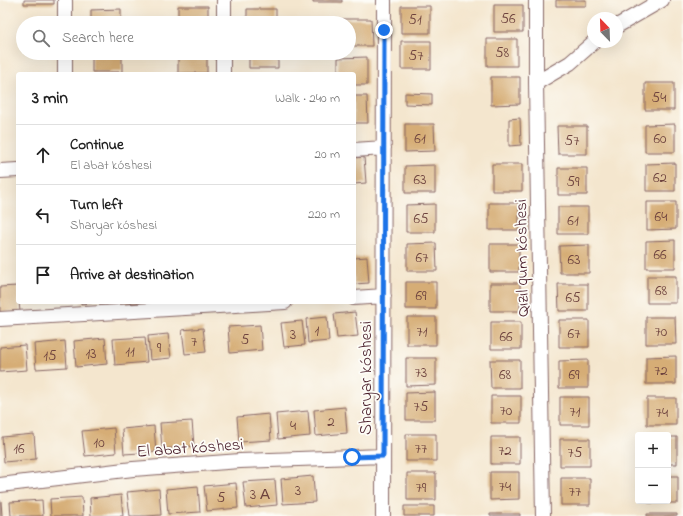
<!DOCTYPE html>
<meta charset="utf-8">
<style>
:root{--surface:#fff;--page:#f2f2f2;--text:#222;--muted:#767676;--line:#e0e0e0}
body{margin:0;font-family:"Indie Flower",sans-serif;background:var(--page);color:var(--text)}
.controls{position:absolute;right:12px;bottom:12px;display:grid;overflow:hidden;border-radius:4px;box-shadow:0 4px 16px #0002}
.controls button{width:36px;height:36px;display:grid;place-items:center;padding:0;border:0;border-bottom:1px solid var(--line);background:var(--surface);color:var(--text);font:20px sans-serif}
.compass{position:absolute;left:587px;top:12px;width:36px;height:36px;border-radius:50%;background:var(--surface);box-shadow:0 4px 16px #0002;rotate:337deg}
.stop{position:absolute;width:12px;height:12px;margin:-9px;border:3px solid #1a73e8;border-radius:50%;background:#fff}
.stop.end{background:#1a73e8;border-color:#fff;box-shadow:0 1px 4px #0008}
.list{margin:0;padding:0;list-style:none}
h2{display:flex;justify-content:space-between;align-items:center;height:52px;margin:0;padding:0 16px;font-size:17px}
h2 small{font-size:13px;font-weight:400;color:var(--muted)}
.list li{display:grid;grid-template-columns:26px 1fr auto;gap:12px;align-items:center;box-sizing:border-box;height:60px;padding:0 16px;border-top:1px solid var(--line)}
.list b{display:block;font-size:15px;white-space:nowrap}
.list p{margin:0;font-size:13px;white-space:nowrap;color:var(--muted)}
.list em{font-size:13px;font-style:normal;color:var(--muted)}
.icon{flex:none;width:22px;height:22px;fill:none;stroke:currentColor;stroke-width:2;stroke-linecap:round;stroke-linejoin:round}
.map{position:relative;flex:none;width:683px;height:516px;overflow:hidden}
.search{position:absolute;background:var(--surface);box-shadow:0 4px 16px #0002;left:16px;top:16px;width:340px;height:44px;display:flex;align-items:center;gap:10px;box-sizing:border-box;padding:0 14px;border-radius:22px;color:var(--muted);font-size:15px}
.panel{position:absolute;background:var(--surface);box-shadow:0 4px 16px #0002;left:16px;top:72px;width:340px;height:232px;border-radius:4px}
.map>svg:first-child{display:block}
.building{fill:#d6ad76}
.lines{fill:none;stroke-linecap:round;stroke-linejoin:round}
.street-casing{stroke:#866564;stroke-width:16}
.street{stroke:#fff;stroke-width:14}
.route{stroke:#1a73e8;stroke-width:5}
.labels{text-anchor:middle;stroke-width:3.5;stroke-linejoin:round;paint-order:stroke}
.number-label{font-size:15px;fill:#6d423e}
.street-label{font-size:17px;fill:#4a1f2b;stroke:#fdfcf7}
</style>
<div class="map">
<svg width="683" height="516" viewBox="0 0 683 516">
<rect width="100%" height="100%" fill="#fdfcf7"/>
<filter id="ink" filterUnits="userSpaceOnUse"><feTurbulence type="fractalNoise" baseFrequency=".025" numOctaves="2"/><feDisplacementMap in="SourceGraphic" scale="8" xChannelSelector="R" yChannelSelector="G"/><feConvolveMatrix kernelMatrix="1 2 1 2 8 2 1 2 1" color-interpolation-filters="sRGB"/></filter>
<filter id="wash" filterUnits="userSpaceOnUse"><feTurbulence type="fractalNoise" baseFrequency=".012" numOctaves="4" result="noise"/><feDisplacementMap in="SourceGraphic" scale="16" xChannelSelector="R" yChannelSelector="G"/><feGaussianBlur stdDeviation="0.9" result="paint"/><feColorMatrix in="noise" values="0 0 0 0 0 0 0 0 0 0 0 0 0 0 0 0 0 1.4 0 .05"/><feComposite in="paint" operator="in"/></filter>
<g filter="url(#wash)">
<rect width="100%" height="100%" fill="#f4e6ce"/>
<g id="blocks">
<path class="building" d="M24,0H54V4H24Z
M313,0H342V2H313Z
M556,0H586V6H556Z
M494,5H523V32H494Z
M178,6H208V23H178Z
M401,6H430V33H401Z
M121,9V23H91V10Z
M247,9H276V23H247Z
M342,19H371L372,46H349V23H342Z
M487,39H517V66H487Z
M401,41H431V69H401Z
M92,53H122V72H92Z
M178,53H207V73H178Z
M249,53H278V68H249Z
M367,57V85H354V74H338V58Z
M491,77H520V104L491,105Z
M645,83H674V110H645Z
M405,93L432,94V105L405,104Z
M354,96H367L368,123H354Z
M520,118L521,145L509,146V119Z
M405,124H434L435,151L405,152Z
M675,124V152H645V125Z
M557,126H587V154H558Z
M364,157L366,183L354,184V158Z
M675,163V191H646V164Z
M492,164H522V191H492Z
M435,165V193H405V166Z
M558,168H587V195H558Z
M647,202H676V229L647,230Z
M489,203H519V230H489Z
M435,204V232H406V205Z
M558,207H588V234H558Z
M675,240V268H646V241Z
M436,243L437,271H407V244Z
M490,244H519V272H490Z
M589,245V273H560L559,246Z
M367,257L369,283L354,284V258Z
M647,276H676V303H647Z
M406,282H436V309H406Z
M490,283H520V311H490Z
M558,284H588V311H559Z
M17,286L20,311L0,312V287Z
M81,302H92V303L81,304Z
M106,302H140V303L107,306Z
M355,312L358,336L337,338L334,314Z
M327,317L329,341L308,343L306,319Z
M407,317H436V345H407Z
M646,317H675L676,344H646Z
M559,320H589V347H559Z
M302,321L305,345L284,347L281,323Z
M491,322H521V349H491Z
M260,325L262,350L230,353L228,327Z
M203,328L206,352L185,354L182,330Z
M168,334L171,358L150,360L148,336Z
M145,337L147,362L115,365L113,339Z
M105,338L107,364L76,367L74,341Z
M65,341L67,367L36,369L34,344Z
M25,345L27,370L0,372V347Z
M676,356V384H646V357Z
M406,358H436V385L406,386Z
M490,360H520V388H491Z
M588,360V388H559V361Z
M435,392V420H406V393Z
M491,396H521V423H491Z
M560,397H589V425H560Z
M647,398H676V425H647Z
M345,407L347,433L316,436L314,410Z
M308,411L310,436L278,439L276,414Z
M269,414L271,440L239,442L237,417Z
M192,421L194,446L162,449L160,423Z
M154,426L156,452L124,454L122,429Z
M114,428L116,453L85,456L82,431Z
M34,434L36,459L4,462L2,437Z
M406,434H436V461H406Z
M491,437H520V464H491Z
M668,437H677V464H668Z
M560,439H590V466H560Z
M490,472H519V499L490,500Z
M407,473H436V500H407Z
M313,476L315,502L283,504L281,479Z
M668,476H678V503H648V501H668Z
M561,478H590V505H561Z
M275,480L277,505L246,508L243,482Z
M236,483L238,508L207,511L204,486Z
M198,486L200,512L168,514L166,489Z
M159,489L161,515L146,516H130L127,492Z
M121,495L123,516H91L90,498Z
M82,497L83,516H51L50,499Z
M42,500L43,516H11L10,502Z
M0,501H1L2,516H0Z
M404,506H434V516H404Z
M490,514H520V516H490Z
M647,514H677V516H647Z"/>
</g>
</g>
<g filter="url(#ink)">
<use href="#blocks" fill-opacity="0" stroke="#866564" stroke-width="1"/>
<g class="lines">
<g class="street-casing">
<path id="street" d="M536,0V83L543,516
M65,23V0
M224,23V0
M617,26L662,0
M65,74V53
M223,74V53
M536,83L570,63L594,42
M354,150L384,148
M0,171L18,170
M354,298L384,296
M0,319L285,302
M0,485L133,469L240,461L383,456
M383,516L384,0"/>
</g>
<use href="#street" class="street"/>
</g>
</g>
<g class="lines" filter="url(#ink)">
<path class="route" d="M352,457L383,456L384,30"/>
</g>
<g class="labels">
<g class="number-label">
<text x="508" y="23">56</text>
<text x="415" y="24">51</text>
<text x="502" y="57">58</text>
<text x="416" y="60">57</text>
<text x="659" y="102">54</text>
<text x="420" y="143">61</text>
<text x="660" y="143">60</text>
<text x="572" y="145">57</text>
<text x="660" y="182">62</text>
<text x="420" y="184">63</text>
<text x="573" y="186">59</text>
<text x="661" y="221">64</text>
<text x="421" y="223">65</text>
<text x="573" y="225">61</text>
<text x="660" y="259">66</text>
<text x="422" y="262">67</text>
<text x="574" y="264">63</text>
<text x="661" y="295">68</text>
<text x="421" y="300">69</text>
<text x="573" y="302">65</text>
<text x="317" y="335">1</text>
<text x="422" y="336">71</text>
<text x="661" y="336">70</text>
<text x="574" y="338">67</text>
<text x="293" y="339">3</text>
<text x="506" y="341">66</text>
<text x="245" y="344">5</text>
<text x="194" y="346">7</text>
<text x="159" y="352">9</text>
<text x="130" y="356">11</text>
<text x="91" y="358">13</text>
<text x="50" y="360">15</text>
<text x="661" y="375">72</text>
<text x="421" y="377">73</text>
<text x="505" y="379">68</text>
<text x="574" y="379">69</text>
<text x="421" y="411">75</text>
<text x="506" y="415">70</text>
<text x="575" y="416">71</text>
<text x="662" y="417">74</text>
<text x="331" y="426">2</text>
<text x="293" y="430">4</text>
<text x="99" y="447">10</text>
<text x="19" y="453">16</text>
<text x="421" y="453">77</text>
<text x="505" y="455">72</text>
<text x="575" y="457">75</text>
<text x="505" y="491">74</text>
<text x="421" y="492">79</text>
<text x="298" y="495">3</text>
<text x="575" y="496">77</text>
<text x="260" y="499">3 А</text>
<text x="221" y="502">5</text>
</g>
<g class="street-label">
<text transform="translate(521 258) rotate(-91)" y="6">Qızıl qum kóshesi</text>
<text transform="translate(365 378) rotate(-90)" y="6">Sharyar kóshesi</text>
<text transform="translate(190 447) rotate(-4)" y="6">El abat kóshesi</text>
</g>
</g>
</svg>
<div class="controls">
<button>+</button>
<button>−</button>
</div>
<svg class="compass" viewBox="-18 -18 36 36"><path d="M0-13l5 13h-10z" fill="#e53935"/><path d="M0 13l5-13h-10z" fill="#767676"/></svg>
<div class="stop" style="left:352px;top:457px"></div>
<div class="stop end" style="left:384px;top:30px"></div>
<div class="search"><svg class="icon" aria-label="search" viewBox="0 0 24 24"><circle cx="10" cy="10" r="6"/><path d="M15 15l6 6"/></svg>Search here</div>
<section class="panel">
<h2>3 min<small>Walk · 240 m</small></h2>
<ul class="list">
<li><svg class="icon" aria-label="ahead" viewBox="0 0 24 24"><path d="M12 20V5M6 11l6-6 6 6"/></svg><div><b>Continue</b><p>El abat kóshesi</p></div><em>20 m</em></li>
<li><svg class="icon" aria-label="left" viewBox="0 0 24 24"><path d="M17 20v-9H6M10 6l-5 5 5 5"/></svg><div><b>Turn left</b><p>Sharyar kóshesi</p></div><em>220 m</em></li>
<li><svg class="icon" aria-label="arrive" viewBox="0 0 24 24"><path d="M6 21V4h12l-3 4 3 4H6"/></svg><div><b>Arrive at destination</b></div></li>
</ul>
</section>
</div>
